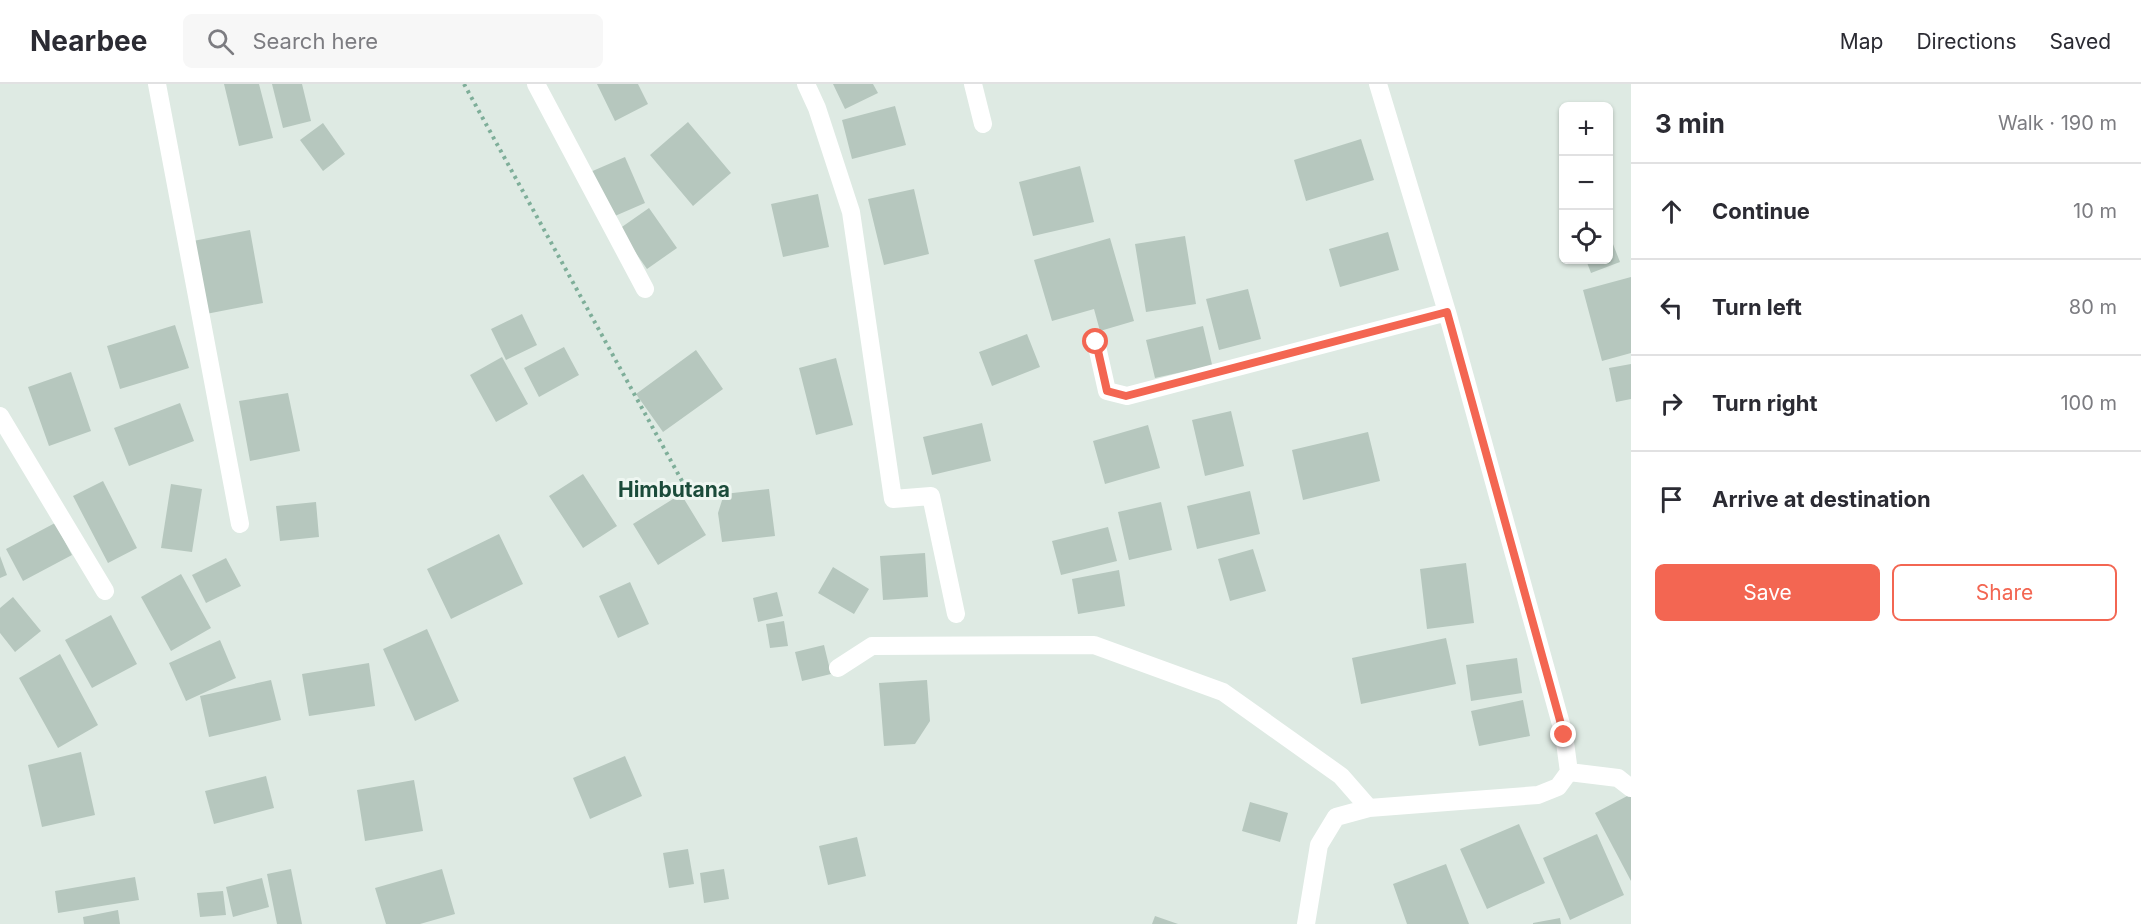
<!DOCTYPE html>
<meta charset="utf-8">
<style>
:root{--surface:#fff;--page:#f7f7f7;--text:#2b2b33;--muted:#7c7c81;--line:#e1e1e2;--accent:#f36652}
body{margin:0;font-family:Inter,sans-serif;background:var(--page);color:var(--text)}
.controls{position:absolute;right:18px;top:18px;display:grid;overflow:hidden;border-radius:9px;box-shadow:0 2px 4px #0004}
.controls button{width:54px;height:54px;display:grid;place-items:center;padding:0;border:0;border-bottom:2px solid var(--line);background:var(--surface);color:var(--text);font:30px sans-serif}
.stop{position:absolute;width:18px;height:18px;margin:-14px;border:4px solid #f36652;border-radius:50%;background:#fff}
.stop.end{background:#f36652;border-color:#fff;box-shadow:0 2px 6px #0008}
.list{margin:0;padding:0;list-style:none}
h2{display:flex;justify-content:space-between;align-items:center;height:78px;margin:0;padding:0 24px;font-size:26px}
h2 small{font-size:20px;font-weight:400;color:var(--muted)}
.list li{display:grid;grid-template-columns:39px 1fr auto;gap:18px;align-items:center;box-sizing:border-box;height:96px;padding:0 24px;border-top:2px solid var(--line)}
.list b{display:block;font-size:22px;white-space:nowrap}
.list em{font-size:20px;font-style:normal;color:var(--muted)}
.actions{display:flex;gap:12px;padding:18px 24px}
.actions a{flex:1;padding:14px 0;border:2px solid var(--accent);border-radius:9px;text-align:center;font-size:21px;color:var(--accent)}
.actions .main{background:var(--accent);color:#fff}
.icon{flex:none;width:33px;height:33px;fill:none;stroke:currentColor;stroke-width:2;stroke-linecap:round;stroke-linejoin:round}
.map{position:relative;flex:none;width:1631px;height:840px;overflow:hidden}
header{display:flex;align-items:center;gap:36px;box-sizing:border-box;height:84px;padding:0 30px;background:var(--surface);border-bottom:2px solid var(--line)}
header strong{font-size:28px}
nav{display:flex;gap:33px;margin-inline-start:auto;font-size:21px}
.search{width:420px;height:54px;background:var(--page);display:flex;align-items:center;gap:15px;box-sizing:border-box;padding:0 21px;border-radius:9px;color:var(--muted);font-size:22px}
main{display:flex}
aside{flex:1;background:var(--surface)}
.map>svg:first-child{display:block}
.building{fill:#b6c7be}
.lines{fill:none;stroke-linecap:round;stroke-linejoin:round}
.path{stroke:#7eae99;stroke-width:4;stroke-dasharray:3 4.5;stroke-linecap:butt}
.minor{stroke:#fff;stroke-width:18}
.route{stroke:#f36652;stroke-width:8}
.labels{text-anchor:middle;stroke-width:6;stroke-linejoin:round;paint-order:stroke}
.quarter-label{font-size:21px;font-weight:bold;fill:#1b4b3a;stroke:#eef6f1}
</style>
<header>
<strong>Nearbee</strong>
<div class="search"><svg class="icon" aria-label="search" viewBox="0 0 24 24"><circle cx="10" cy="10" r="6"/><path d="M15 15l6 6"/></svg>Search here</div>
<nav><a>Map</a><a>Directions</a><a>Saved</a></nav>
</header>
<main>
<div class="map">
<svg width="1631" height="840" viewBox="0 0 1631 840">
<rect width="100%" height="100%" fill="#deeae3"/>
<path class="building" d="M224,0H259L273,54L239,62Z
M272,0H302L311,37L283,44Z
M597,0H638L648,20L615,37Z
M833,0H873L878,9L845,25Z
M895,22L906,61L852,75L842,36Z
M688,38L731,89L693,122L650,71Z
M323,39L345,70L323,87L300,56Z
M1361,55L1374,96L1306,117L1294,76Z
M625,73L645,119L608,135L588,89Z
M1080,82L1094,138L1033,152L1019,98Z
M914,105L929,170L884,181L868,115Z
M818,110L829,163L783,173L771,120Z
M649,124L677,164L647,185L619,145Z
M250,146L263,219L206,230L193,157Z
M1388,148L1399,186L1340,203L1329,165Z
M1609,150L1620,178L1591,189L1586,176H1608Z
M1185,152L1196,220L1146,228L1135,160Z
M1110,154L1134,237L1100,247L1094,225L1052,237L1034,176Z
M1631,193V269L1602,277L1583,206Z
M1248,205L1261,255L1219,266L1206,215Z
M522,230L537,261L506,276L491,245Z
M175,241L189,284L120,305L107,262Z
M1203,242L1214,289L1193,294L1191,286L1155,294L1146,256Z
M1027,250L1040,283L992,302L979,268Z
M564,263L579,291L539,313L524,284Z
M696,266L723,305L663,348L636,310Z
M502,273L528,320L496,338L470,291Z
M836,274L853,341L816,351L799,284Z
M1631,280V315L1616,318L1609,284Z
M71,288L91,347L49,362L28,303Z
M288,309L300,367L250,377L239,317Z
M180,319L194,357L129,382L114,344Z
M1231,327L1244,382L1205,392L1192,336Z
M982,339L991,377L932,391L923,353Z
M1148,341L1160,384L1105,400L1093,357Z
M1368,348L1380,397L1303,416L1292,366Z
M583,390L617,442L583,464L549,412Z
M103,397L137,464L108,479L73,412Z
M171,400L202,405L192,468L161,464Z
M769,405L775,452L722,458L718,429L724,410Z
M1250,407L1260,450L1197,465L1187,422Z
M681,410L706,451L658,481L633,440Z
M316,418L319,453L280,457L276,422Z
M1161,418L1172,466L1129,476L1118,428Z
M55,439L72,471L23,497L6,465Z
M1108,443L1117,477L1061,491L1052,457Z
M499,450L523,500L451,535L427,485Z
M1253,465L1266,507L1230,517L1218,475Z
M925,469L928,513L883,516L880,472Z
M0,472L7,491L0,494Z
M226,474L241,502L206,519L192,491Z
M1466,479L1474,539L1427,545L1420,485Z
M833,483L869,505L854,530L818,509Z
M1119,486L1125,522L1078,530L1072,495Z
M181,490L211,544L171,567L141,513Z
M630,498L649,540L618,554L599,512Z
M777,508L783,532L758,538L753,514Z
M13,513L41,547L15,568L0,549V524Z
M111,531L137,580L92,604L65,556Z
M784,537L788,562L770,564L766,540Z
M427,545L459,617L415,637L383,565Z
M1446,554L1456,600L1361,620L1352,574Z
M220,556L236,594L186,617L169,579Z
M824,561L831,590L802,597L795,568Z
M60,570L98,641L58,664L19,594Z
M1517,574L1522,609L1471,617L1466,581Z
M369,579L375,622L309,632L302,590Z
M271,596L281,636L209,653L200,612Z
M927,596L930,637L915,660L884,662L879,599Z
M1523,616L1530,652L1479,662L1471,627Z
M81,668L95,731L42,743L28,681Z
M625,672L642,712L590,735L573,694Z
M266,692L274,724L214,740L205,707Z
M414,696L423,747L365,757L357,706Z
M1631,710V797L1595,729Z
M1250,718L1288,729L1280,758L1242,747Z
M1519,740L1545,799L1487,825L1460,765Z
M1597,750L1624,811L1570,836L1543,774Z
M857,753L866,792L828,801L819,762Z
M688,765L694,800L669,804L663,769Z
M1446,780L1469,840H1407L1393,800Z
M291,785L302,840H277L267,790Z
M442,785L455,830L420,840H386L375,804Z
M724,785L729,815L704,819L700,789Z
M135,793L139,816L58,829L55,807Z
M262,794L269,823L233,833L226,803Z
M223,807L226,831L200,833L197,809Z
M118,826L120,840H84L83,833Z
M1155,832L1178,840H1152Z
M1560,834L1561,840H1533V839Z"/>
<g class="lines">
<path class="path" d="M464,0L682,397"/>
<path class="minor" d="M157,0L240,440
M536,0L645,205
M806,0L817,24L851,128L893,415L931,412L956,530
M973,0L983,40
M1096,258L1107,307L1127,312L1447,228
M0,332L105,507
M838,584L872,562L1094,561L1223,608L1341,692L1369,724
M1569,688L1618,694L1631,704
M1306,840L1319,761L1336,733L1369,724L1538,711L1558,703L1569,688L1564,651L1447,228L1378,0"/>
</g>
<g class="lines">
<path class="route" d="M1096,258L1107,307L1126,312L1447,228L1564,651"/>
</g>
<g class="labels">
<g class="quarter-label">
<text x="674" y="413">Himbutana</text>
</g>
</g>
</svg>
<div class="controls">
<button>+</button>
<button>−</button>
<button><svg class="icon" aria-label="locate" viewBox="0 0 24 24"><circle cx="12" cy="12" r="6"/><path d="M12 2v4M12 18v4M2 12h4M18 12h4"/></svg></button>
</div>
<div class="stop" style="left:1096px;top:258px"></div>
<div class="stop end" style="left:1564px;top:651px"></div>
</div>
<aside>
<h2>3 min<small>Walk · 190 m</small></h2>
<ul class="list">
<li><svg class="icon" aria-label="ahead" viewBox="0 0 24 24"><path d="M12 20V5M6 11l6-6 6 6"/></svg><div><b>Continue</b></div><em>10 m</em></li>
<li><svg class="icon" aria-label="left" viewBox="0 0 24 24"><path d="M17 20v-9H6M10 6l-5 5 5 5"/></svg><div><b>Turn left</b></div><em>80 m</em></li>
<li><svg class="icon" aria-label="right" viewBox="0 0 24 24"><path d="M7 20v-9h11M14 6l5 5-5 5"/></svg><div><b>Turn right</b></div><em>100 m</em></li>
<li><svg class="icon" aria-label="arrive" viewBox="0 0 24 24"><path d="M6 21V4h12l-3 4 3 4H6"/></svg><div><b>Arrive at destination</b></div></li>
</ul>
<div class="actions"><a class="main">Save</a><a>Share</a></div>
</aside>
</main>
